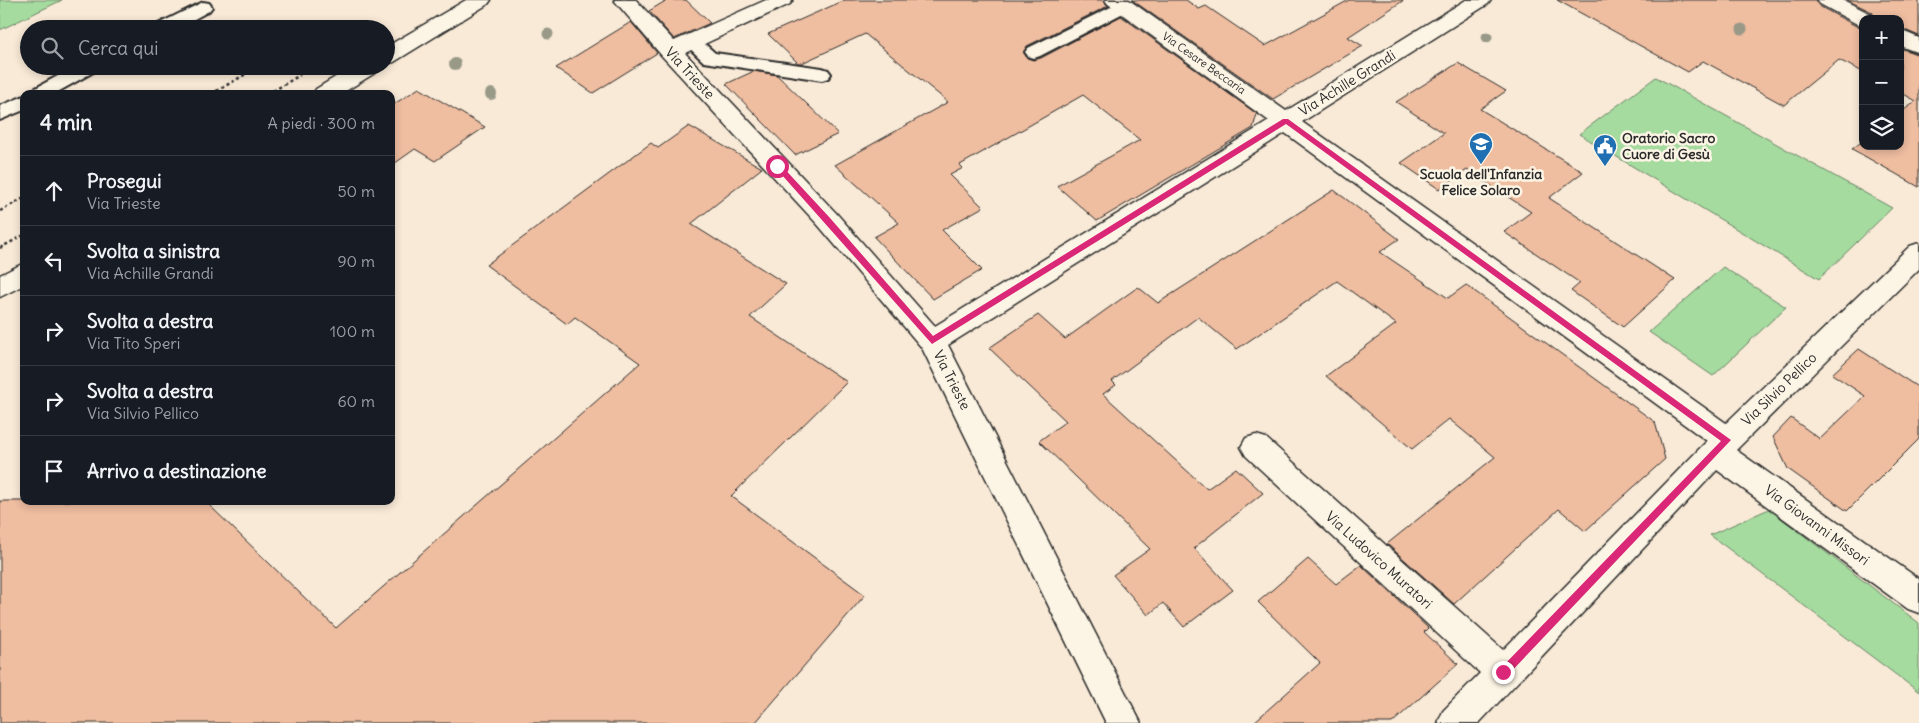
<!DOCTYPE html>
<html lang="it">
<meta charset="utf-8">
<style>
:root{--surface:#171b24;--page:#20242c;--text:#f1f3f6;--muted:#9ea1a6;--line:#363941}
body{margin:0;font-family:Delius,sans-serif;background:var(--page);color:var(--text)}
.controls{position:absolute;right:15px;top:15px;display:grid;overflow:hidden;border-radius:10px;box-shadow:0 2px 8px #0003}
.controls button{width:45px;height:45px;display:grid;place-items:center;padding:0;border:0;border-bottom:1px solid var(--line);background:var(--surface);color:var(--text);font:25px sans-serif}
.stop{position:absolute;width:15px;height:15px;margin:-11px;border:4px solid #db2777;border-radius:50%;background:#fff}
.stop.end{background:#db2777;border-color:#fff;box-shadow:0 1px 5px #0008}
.list{margin:0;padding:0;list-style:none}
h2{display:flex;justify-content:space-between;align-items:center;height:65px;margin:0;padding:0 20px;font-size:21px}
h2 small{font-size:16px;font-weight:400;color:var(--muted)}
.list li{display:grid;grid-template-columns:32px 1fr auto;gap:15px;align-items:center;box-sizing:border-box;height:70px;padding:0 20px;border-top:1px solid var(--line)}
.list b{display:block;font-size:19px;white-space:nowrap}
.list p{margin:0;font-size:16px;white-space:nowrap;color:var(--muted)}
.list em{font-size:16px;font-style:normal;color:var(--muted)}
.icon{flex:none;width:28px;height:28px;fill:none;stroke:currentColor;stroke-width:2;stroke-linecap:round;stroke-linejoin:round}
.map{position:relative;flex:none;width:1919px;height:723px;overflow:hidden}
.search{position:absolute;background:var(--surface);box-shadow:0 2px 8px #0003;left:20px;top:20px;width:375px;height:55px;display:flex;align-items:center;gap:12px;box-sizing:border-box;padding:0 18px;border-radius:28px;color:var(--muted);font-size:19px}
.panel{position:absolute;background:var(--surface);box-shadow:0 2px 8px #0003;left:20px;top:90px;width:375px;height:415px;border-radius:10px}
.map>svg:first-child{display:block}
.green{fill:#a5db9f;stroke:#688365}
.building{fill:#efbda0;stroke:#2b2b2b}
.lines{fill:none;stroke-linecap:round;stroke-linejoin:round}
.lane-casing{stroke:#2b2b2b;stroke-width:4}
.street-casing{stroke:#2b2b2b;stroke-width:3}
.secondary-casing{stroke:#2b2b2b;stroke-width:3}
.path{stroke:#2b2b2b;stroke-width:2.5;stroke-dasharray:3 3;stroke-linecap:butt}
.lane{fill:#fcf5e5;fill-rule:evenodd}
.street{fill:#fcf5e5;fill-rule:evenodd}
.secondary{fill:#fcf5e5;fill-rule:evenodd}
.tree{fill:#998}
.route{fill:#db2777}
.labels{text-anchor:middle;stroke-width:5;stroke-linejoin:round;paint-order:stroke}
.far-street-label{font-size:11px;fill:#2b2b2b;stroke:#fcf5e5}
.street-label{font-size:14px;fill:#2b2b2b;stroke:#fcf5e5}
.poi-label{font-size:14px;font-weight:bold;fill:#2b2b2b;stroke:#fcf5e5;text-anchor:start}
</style>
<div class="map">
<svg width="1919" height="723" viewBox="0 0 1919 723">
<rect width="100%" height="100%" fill="#f9ead7"/>
<filter id="ink" filterUnits="userSpaceOnUse"><feTurbulence type="fractalNoise" baseFrequency=".02" numOctaves="2"/><feDisplacementMap in="SourceGraphic" scale="10" xChannelSelector="R" yChannelSelector="G"/><feConvolveMatrix kernelMatrix="1 2 1 2 8 2 1 2 1" color-interpolation-filters="sRGB"/></filter>
<g filter="url(#ink)">
<path class="green" d="M0,0H62L0,30Z
M1656,77L1892,208L1819,279L1579,134Z
M1723,267L1786,307L1713,376L1649,332Z
M1769,509L1919,623V692L1710,535Z"/>
<path class="building" d="M667,0H686L710,23L674,39L649,11Z
M845,0H1103L1108,6L1027,46L1024,53L1027,58L1033,60L1041,58L1121,16L1257,114L1253,128L1097,221L1057,186L1140,140L1083,95L960,165L963,168L950,175L983,207L942,230L982,270L933,299L874,237L899,223L835,165L948,102L865,34L802,63H798L768,34Z
M1132,0H1186L1199,9L1206,6L1265,46L1349,0H1404L1348,37L1363,46L1273,99Z
M1557,0H1815L1819,6L1856,26L1863,27V72L1839,60L1784,105L1703,61L1688,72Z
M1847,0H1919V36L1900,28V19H1876L1872,12Z
M631,22L657,53L593,93L556,68Z
M1900,48L1919,55V187L1852,149L1863,141V146H1900V113L1916,101L1900,92Z
M1458,63L1506,91L1480,109L1583,172L1549,198L1675,280L1623,327L1571,291L1580,283L1504,232L1531,212L1467,170L1439,189L1401,163L1444,133L1396,102Z
M754,71L777,75L838,134L795,155L726,84Z
M419,88L485,127L435,161L415,149L391,166V106Z
M689,126L762,168L691,224L786,284L750,317L847,382L731,496L865,595L755,723H0V501H205L336,628L640,363L575,317L567,324L486,265L651,143L658,148Z
M1334,190L1399,239L1380,252L1448,298L1466,285L1655,422L1665,459L1585,531L1559,509L1454,604L1387,544L1495,457L1449,419L1412,449L1326,376L1396,324L1337,281L1237,349L1198,317L1112,381L1116,385L1103,394L1207,489L1236,468L1263,493L1194,548L1233,590L1184,627L1163,603L1148,615L1113,575L1150,549L1039,441L1066,421L989,348L1038,315L1065,339L1138,287L1158,303Z
M1859,349L1919,388V439L1847,511L1788,469L1773,437L1791,418L1820,439L1865,396L1832,374Z
M1308,559L1336,584L1361,565L1428,628L1424,632L1458,664L1392,723H1253L1320,663L1258,602Z"/>
<g class="lines">
<g class="lane-casing">
<path id="lane" d="M1123,1L1129,2L1132,6L1129,10L1040,56L1034,58L1028,56L1025,52L1028,48Z
M203,2L209,3L212,7L209,11L176,29H153L156,25Z
M691,35L697,37L715,53L822,68L828,70L831,74L828,78L822,80L704,62L682,41L685,37Z
M76,66H100L97,70L54,94H30L32,90Z
M24,96V110L0,120V106Z"/>
</g>
<g class="street-casing">
<path id="street" d="M614,0H636L674,41L766,0H793L790,4L685,53L837,214L935,326L1269,121L1108,4L1105,0H1129L1286,111L1466,0H1491L1488,4L1302,122L1726,423L1910,246L1919,243V269L1736,450L1919,579V613L1908,609L1717,470L1479,723H1438L1443,711L1480,673L1246,456L1241,447L1246,438L1256,435L1266,438L1503,650L1707,441L1285,133L948,345L1141,723H1106L922,348L819,226L662,56Z
M1817,0H1843L1871,14L1874,19H1863V25L1857,24L1820,4Z
M1900,30L1919,38V53L1900,46Z"/>
</g>
<g class="secondary-casing">
<path id="secondary" d="M466,0H491L488,4L394,62L386,64V47Z
M353,66H381L378,71L341,94H313L316,89Z
M24,263V285L0,297V275Z"/>
</g>
<path class="path" d="M226,23L233,29
M211,94L260,66
M268,94L300,75
M0,211L24,198
M0,248L24,235"/>
<use href="#lane" class="lane"/>
<use href="#street" class="street"/>
<use href="#secondary" class="secondary"/>
</g>
<g class="tree">
<circle cx="1742" cy="29" r="5.5"/>
<circle cx="548" cy="34" r="5.5"/>
<circle cx="1487" cy="37" r="5.5"/>
<circle cx="455" cy="64" r="6"/>
<circle cx="491" cy="94" r="6"/>
</g>
</g>
<path class="route" d="M1283,119H1288L1731,440L1507,676L1503,677L1498,672L1500,669L1721,441L1286,124L932,344L774,166L780,164L830,218L933,336Z"/>
<defs>
<g id="school-pin" transform="scale(1.25)"><path d="M0 17L-7.5 6A9.5 9.5 0 1 1 7.5 6Z" fill="#1f6fb2" stroke="#fcf5e5"/><path d="M0-5L7-2L0 1L-7-2ZM-4 1L0 2.5L4 1V4Q0 6-4 4Z" fill="#fff"/></g>
<g id="civic-pin" transform="scale(1.25)"><path d="M0 17L-7.5 6A9.5 9.5 0 1 1 7.5 6Z" fill="#1f6fb2" stroke="#fcf5e5"/><path d="M-.6-6.5H3V-4.5H.6V-3L4-1V1h2V6H-6V1h2V-1L-.6-3ZM-1.2 2.5V6h2.4V2.5Z" fill="#fff"/></g>
</defs>
<g fill-rule="evenodd">
<use href="#school-pin" x="1481" y="144"/>
<use href="#civic-pin" x="1605" y="146"/>
</g>
<g class="labels">
<g class="far-street-label">
<text transform="translate(1204 63) rotate(35)" y="4">Via Cesare Beccaria</text>
</g>
<g class="street-label">
<text transform="translate(690 73) rotate(47)" y="5">Via Trieste</text>
<text transform="translate(1347 83) rotate(-32)" y="5">Via Achille Grandi</text>
<text transform="translate(952 380) rotate(63)" y="5">Via Trieste</text>
<text transform="translate(1779 389) rotate(-44)" y="5">Via Silvio Pellico</text>
<text transform="translate(1817 525) rotate(36)" y="5">Via Giovanni Missori</text>
<text transform="translate(1379 560) rotate(42)" y="5">Via Ludovico Muratori</text>
</g>
<g class="poi-label">
<text x="1622" y="143">Oratorio Sacro<tspan x="1622" dy="16">Cuore di Gesù</tspan></text>
<text x="1481" y="179" text-anchor="middle">Scuola dell'Infanzia<tspan x="1481" dy="16">Felice Solaro</tspan></text>
</g>
</g>
</svg>
<div class="controls">
<button>+</button>
<button>−</button>
<button><svg class="icon" aria-label="layers" viewBox="0 0 24 24"><path d="M12 4l9 5-9 5-9-5zM3 14l9 5 9-5"/></svg></button>
</div>
<div class="stop" style="left:777px;top:166px"></div>
<div class="stop end" style="left:1503px;top:672px"></div>
<div class="search"><svg class="icon" aria-label="search" viewBox="0 0 24 24"><circle cx="10" cy="10" r="6"/><path d="M15 15l6 6"/></svg>Cerca qui</div>
<section class="panel">
<h2>4 min<small>A piedi · 300 m</small></h2>
<ul class="list">
<li><svg class="icon" aria-label="ahead" viewBox="0 0 24 24"><path d="M12 20V5M6 11l6-6 6 6"/></svg><div><b>Prosegui</b><p>Via Trieste</p></div><em>50 m</em></li>
<li><svg class="icon" aria-label="left" viewBox="0 0 24 24"><path d="M17 20v-9H6M10 6l-5 5 5 5"/></svg><div><b>Svolta a sinistra</b><p>Via Achille Grandi</p></div><em>90 m</em></li>
<li><svg class="icon" aria-label="right" viewBox="0 0 24 24"><path d="M7 20v-9h11M14 6l5 5-5 5"/></svg><div><b>Svolta a destra</b><p>Via Tito Speri</p></div><em>100 m</em></li>
<li><svg class="icon" aria-label="right" viewBox="0 0 24 24"><path d="M7 20v-9h11M14 6l5 5-5 5"/></svg><div><b>Svolta a destra</b><p>Via Silvio Pellico</p></div><em>60 m</em></li>
<li><svg class="icon" aria-label="arrive" viewBox="0 0 24 24"><path d="M6 21V4h12l-3 4 3 4H6"/></svg><div><b>Arrivo a destinazione</b></div></li>
</ul>
</section>
</div>
